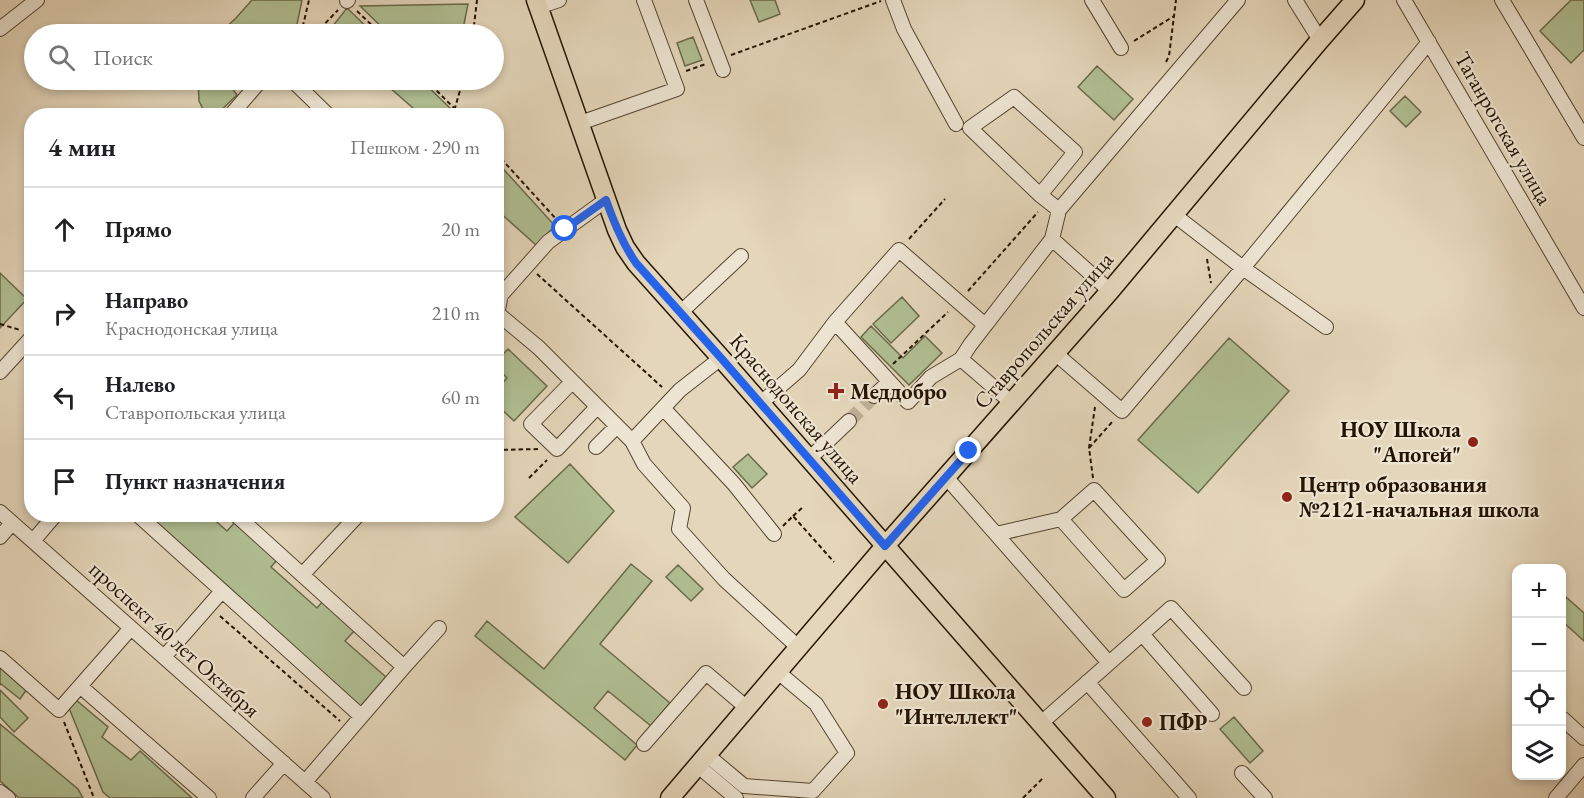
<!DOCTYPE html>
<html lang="ru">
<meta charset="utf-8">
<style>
:root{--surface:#fff;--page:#f6f6f6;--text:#202124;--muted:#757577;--line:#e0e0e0}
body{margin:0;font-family:"EB Garamond",serif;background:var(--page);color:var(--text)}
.controls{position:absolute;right:18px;bottom:18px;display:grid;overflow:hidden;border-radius:12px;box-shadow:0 3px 9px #0003}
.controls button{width:54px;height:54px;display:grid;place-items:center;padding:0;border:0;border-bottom:2px solid var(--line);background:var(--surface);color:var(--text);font:30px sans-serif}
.stop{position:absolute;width:18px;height:18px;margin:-14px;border:4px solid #2563eb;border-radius:50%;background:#fff}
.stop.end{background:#2563eb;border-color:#fff;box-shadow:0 2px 6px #0008}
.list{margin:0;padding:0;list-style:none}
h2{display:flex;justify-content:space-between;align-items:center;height:78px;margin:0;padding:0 24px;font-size:26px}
h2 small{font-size:20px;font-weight:400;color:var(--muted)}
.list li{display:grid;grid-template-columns:39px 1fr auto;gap:18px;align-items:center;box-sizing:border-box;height:84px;padding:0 24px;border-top:2px solid var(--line)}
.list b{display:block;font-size:22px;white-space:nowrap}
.list p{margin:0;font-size:20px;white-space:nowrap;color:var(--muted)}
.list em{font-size:20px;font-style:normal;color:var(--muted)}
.icon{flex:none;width:33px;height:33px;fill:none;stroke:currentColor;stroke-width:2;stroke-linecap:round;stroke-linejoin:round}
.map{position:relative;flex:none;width:1584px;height:798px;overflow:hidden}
.search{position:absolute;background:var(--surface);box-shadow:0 3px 9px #0003;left:24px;top:24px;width:480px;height:66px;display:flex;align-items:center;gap:15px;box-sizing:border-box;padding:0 21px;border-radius:33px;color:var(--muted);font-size:22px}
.panel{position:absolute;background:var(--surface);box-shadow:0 3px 9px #0003;left:24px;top:108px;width:480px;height:414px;border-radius:24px}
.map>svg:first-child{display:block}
.green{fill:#b0bf93;stroke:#6a6a4a;stroke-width:1.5}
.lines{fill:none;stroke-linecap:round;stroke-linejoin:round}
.minor-tunnel{stroke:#beaf95;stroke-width:14;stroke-dasharray:14 7;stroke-linecap:butt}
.minor-casing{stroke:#55442f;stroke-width:16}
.major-casing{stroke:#251401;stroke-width:21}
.path{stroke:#251401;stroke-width:2;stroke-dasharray:4.5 3;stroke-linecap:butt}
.minor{stroke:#ede4d2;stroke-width:14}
.major{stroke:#e4d6ba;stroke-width:18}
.route{stroke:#2563eb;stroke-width:8}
.poi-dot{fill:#8f2418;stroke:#ede4d2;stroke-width:2}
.labels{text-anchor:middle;stroke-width:4.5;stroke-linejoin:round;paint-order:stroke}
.street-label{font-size:22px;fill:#251401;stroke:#ede4d2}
.poi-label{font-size:22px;font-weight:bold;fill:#251401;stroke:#ede4d2;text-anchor:start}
</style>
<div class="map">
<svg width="1584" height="798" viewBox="0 0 1584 798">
<rect width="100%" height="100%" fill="#e4d6ba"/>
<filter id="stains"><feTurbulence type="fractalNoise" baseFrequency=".00333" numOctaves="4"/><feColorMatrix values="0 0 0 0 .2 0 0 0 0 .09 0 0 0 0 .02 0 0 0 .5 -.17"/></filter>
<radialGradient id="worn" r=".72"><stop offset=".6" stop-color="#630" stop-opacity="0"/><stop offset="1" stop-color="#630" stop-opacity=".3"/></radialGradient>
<path class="green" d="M252,0H302L295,34H219L236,18Z
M750,0H775L780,14L759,22Z
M1571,0H1584V50L1571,63L1540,31Z
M468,4L462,34H389L360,6Z
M347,8L374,34H331L328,32Z
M693,37L702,60L685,66L677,43Z
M1097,66L1133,99L1114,120L1078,87Z
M198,80H226L237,95L216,115H206L199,101Z
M381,80H421L450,108L443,115H421Z
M1405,96L1421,112L1406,127L1390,111Z
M497,162L555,226L536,245L497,210Z
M0,273L27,299L0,328Z
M902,297L919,316L891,343L873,324Z
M871,326L903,358L925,336L942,353L909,385L861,337Z
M1229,338L1289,391L1198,493L1138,440Z
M508,349L547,386L514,421L497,405V389L507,378L497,368V360Z
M748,454L767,474L752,488L733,467Z
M570,464L614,511L568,563L515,517Z
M142,515H209L227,531L236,521L278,559L271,567L317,608L323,601L355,630L345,641L386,677L359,708Z
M631,564L652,581L600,644L670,703L651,726L608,691L594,708L637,745L625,760L475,636L487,621L544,669Z
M678,565L703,589L691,601L666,577Z
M1566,597L1584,613V641L1562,621V602Z
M0,665L27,689L20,699L1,684L0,685Z
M0,690L28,718L14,732L0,717Z
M76,700L108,727L102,737L131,760L140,751L192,798H110L103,792L69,708Z
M1234,717L1263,751L1250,763L1220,729Z
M0,724L78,789L83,798H19L0,781Z"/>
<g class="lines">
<path class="minor-tunnel" d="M849,421L874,396"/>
<g class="minor-casing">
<path id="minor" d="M696,0L723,70
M893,0L904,29L956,124
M1092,0L1121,48
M1295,0L1320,40
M1404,0L1584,308
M1502,0L1584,138
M347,1L348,0
M538,7L559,0
M0,29L37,0
M292,80L329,116
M230,116L261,80
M580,123L677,89L644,0
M1040,195L1075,152L1014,97L970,128L1040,195L1059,210
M1173,214L1243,268L1326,327
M496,281C503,291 500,301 497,313L539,348L632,441L680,390L721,358
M1110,291L1052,239L1059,210L1238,0
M501,295L548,242L606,200
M680,313L741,256
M835,322L899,250L985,325
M1055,353L1122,411L1243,268L1429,42
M961,359L1012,403
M0,372L32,337
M572,382L531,424L557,449L597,407
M874,396L889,382
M761,403L799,370L835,322L908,402L931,377L961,359L970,345L1052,239
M663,408L734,484L774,534
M632,441L644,464L683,508L679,529L724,579L798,647
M596,447L617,426
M809,459L849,421
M946,477L1109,663
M0,512L323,798
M137,514L361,716
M235,514L404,667
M996,534L1061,519L1124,590L1158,560L1094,490L1061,519
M0,537L12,523
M33,541L56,514
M302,575L359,514
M1142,634L1171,608L1244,688
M164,657L222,591
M0,658L59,710L131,628
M1087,682L1189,798
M80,686L209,798
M1563,719L1584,738
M1040,724L1142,634L1212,714
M644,744L706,673L747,708
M707,755L744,786L813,791L847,753L816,704L778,672
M698,766L736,798
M1242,773L1265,798
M305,782L404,667L439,628
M0,792L8,798
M253,798L284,763
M1556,798L1584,765"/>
</g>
<g class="major-casing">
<path id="major" d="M536,0L617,230L625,247L636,263L721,358L1106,798
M670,798L885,546L1110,291L1320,40L1355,0"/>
</g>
<path class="path" d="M357,11L381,34
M301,34L309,0
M315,34L338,10
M473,34L477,0
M1134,41L1174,16
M731,55L881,1
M1166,62L1169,56L1176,0
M686,71L706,64
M426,80L462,116
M450,116L455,108L463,80
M496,153L557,220
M909,239L945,199
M1207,259L1211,283
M537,274L662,387
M968,291L1038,212
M0,324L20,330
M893,364L948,312
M1089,448L1113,421
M496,450L539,449
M529,478L547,460
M1093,478L1089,448L1095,407
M793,516L803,507
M783,526L793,516L834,562
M220,616L340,721
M64,722L94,798
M1023,798L1043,778"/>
<use href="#minor" class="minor"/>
<use href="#major" class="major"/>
</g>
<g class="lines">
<path class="route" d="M565,229L606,200C614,223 622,243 636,263L721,358L885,546L969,451"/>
</g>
<g class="poi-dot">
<path d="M833 382h6v6h6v6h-6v6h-6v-6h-6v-6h6z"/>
<circle cx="1473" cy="442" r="6"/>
<circle cx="1287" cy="497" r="6"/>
<circle cx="883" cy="704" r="6"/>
<circle cx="1147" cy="722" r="6"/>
</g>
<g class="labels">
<g class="street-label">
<text transform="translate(1504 128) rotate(60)" y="8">Таганрогская улица</text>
<text transform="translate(1043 330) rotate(-49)" y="8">Ставропольская улица</text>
<text transform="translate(797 408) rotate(49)" y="8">Краснодонская улица</text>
<text transform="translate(175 639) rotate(42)" y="8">проспект 40 лет Октября</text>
</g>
<g class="poi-label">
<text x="850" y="399">Меддобро</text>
<text x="1461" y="437" text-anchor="end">НОУ Школа<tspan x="1461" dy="25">"Апогей"</tspan></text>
<text x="1299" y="492">Центр образования<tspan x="1299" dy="25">№2121-начальная школа</tspan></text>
<text x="895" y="699">НОУ Школа<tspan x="895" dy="25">"Интеллект"</tspan></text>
<text x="1159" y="730">ПФР</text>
</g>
</g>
<rect width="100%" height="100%" filter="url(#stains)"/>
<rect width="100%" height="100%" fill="url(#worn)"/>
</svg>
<div class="controls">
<button>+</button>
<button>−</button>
<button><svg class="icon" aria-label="locate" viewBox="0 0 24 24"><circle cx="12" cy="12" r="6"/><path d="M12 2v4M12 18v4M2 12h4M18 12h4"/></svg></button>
<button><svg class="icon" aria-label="layers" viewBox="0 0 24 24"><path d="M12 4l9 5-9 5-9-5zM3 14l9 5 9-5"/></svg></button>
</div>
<div class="stop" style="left:565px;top:229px"></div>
<div class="stop end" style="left:969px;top:451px"></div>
<div class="search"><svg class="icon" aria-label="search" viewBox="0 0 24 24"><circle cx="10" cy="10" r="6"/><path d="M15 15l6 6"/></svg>Поиск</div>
<section class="panel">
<h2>4 мин<small>Пешком · 290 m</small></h2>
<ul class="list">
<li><svg class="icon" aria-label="ahead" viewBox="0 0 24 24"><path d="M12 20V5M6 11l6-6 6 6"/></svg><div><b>Прямо</b></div><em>20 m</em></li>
<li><svg class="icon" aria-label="right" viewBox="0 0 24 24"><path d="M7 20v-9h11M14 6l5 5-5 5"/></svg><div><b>Направо</b><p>Краснодонская улица</p></div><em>210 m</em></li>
<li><svg class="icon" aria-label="left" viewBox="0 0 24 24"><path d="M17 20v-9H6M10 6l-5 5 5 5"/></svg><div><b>Налево</b><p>Ставропольская улица</p></div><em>60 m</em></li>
<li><svg class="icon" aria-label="arrive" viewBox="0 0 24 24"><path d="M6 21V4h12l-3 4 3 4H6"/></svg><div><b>Пункт назначения</b></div></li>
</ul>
</section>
</div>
